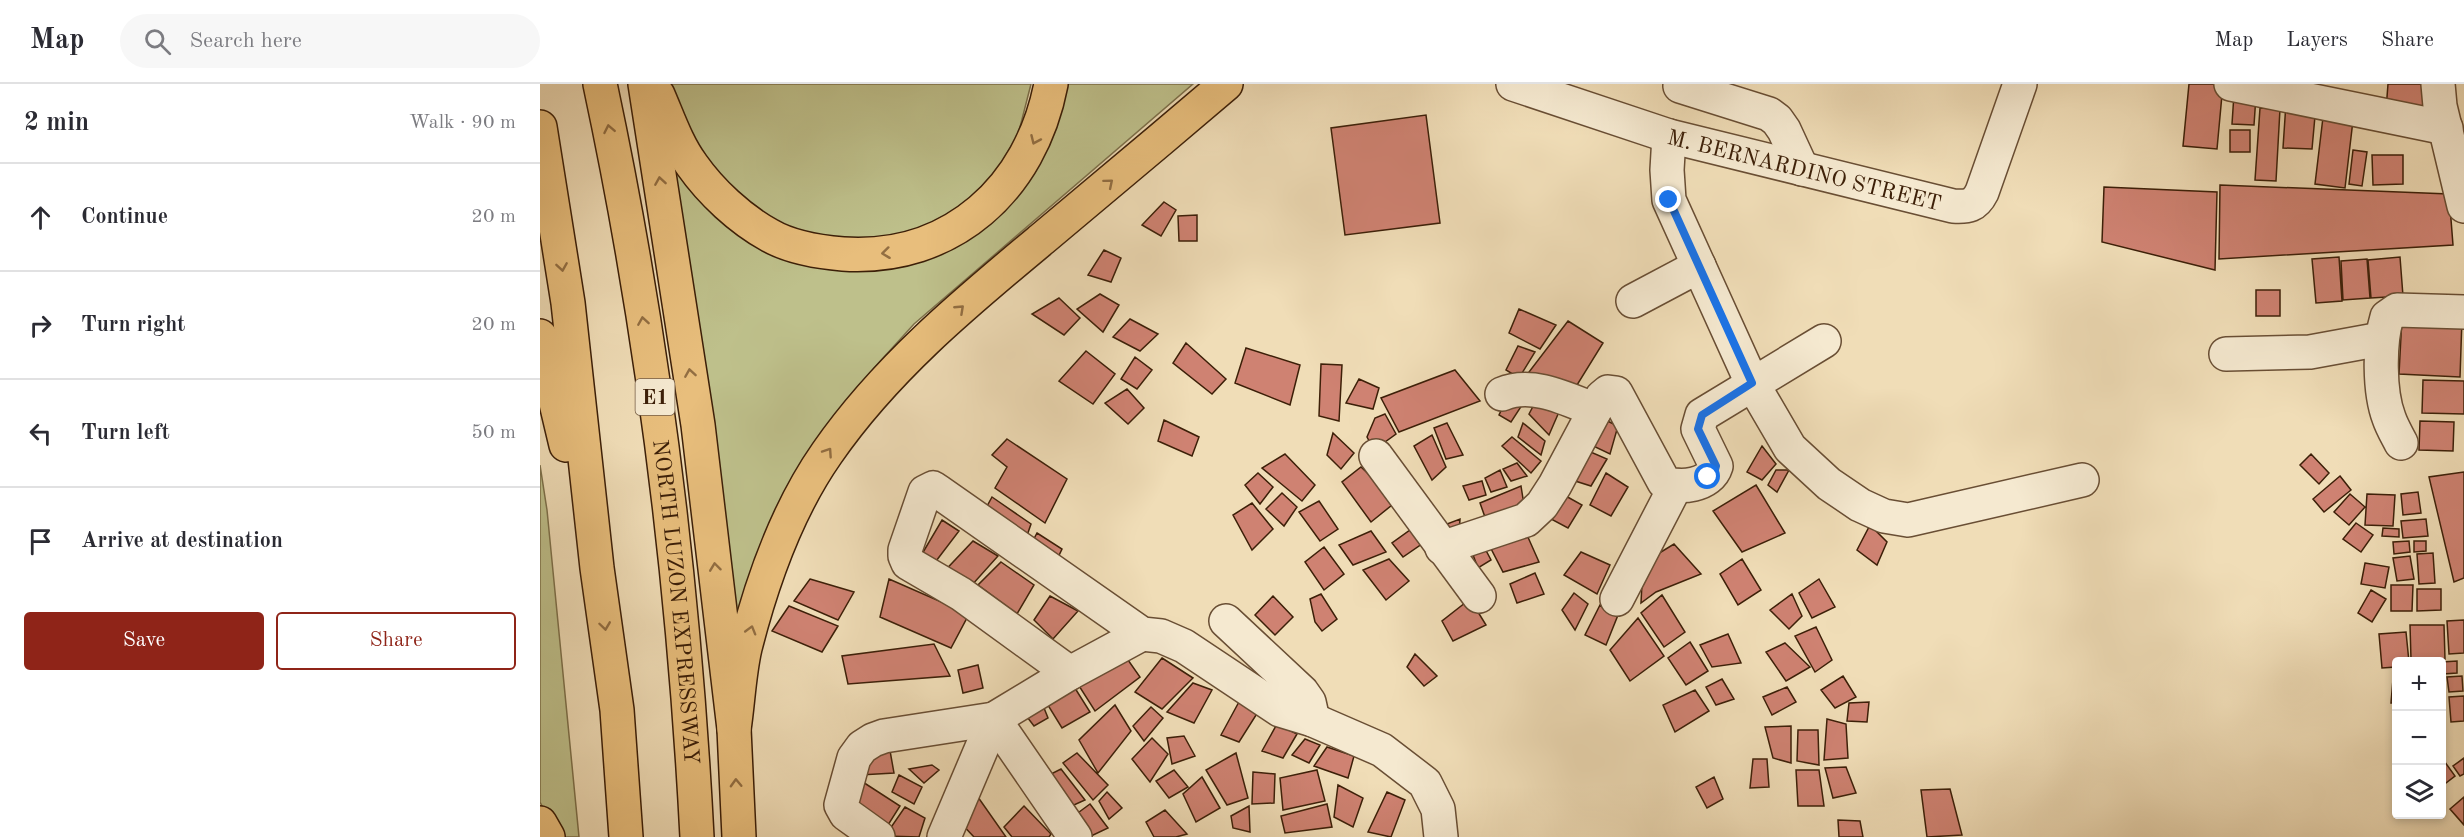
<!DOCTYPE html>
<meta charset="utf-8">
<style>
:root{--surface:#fff;--page:#f7f7f7;--text:#2b2b33;--muted:#7c7c81;--line:#e1e1e2;--accent:#8f2418}
body{margin:0;font-family:"Old Standard TT",serif;background:var(--page);color:var(--text)}
.controls{position:absolute;right:18px;bottom:18px;display:grid;overflow:hidden;border-radius:6px;box-shadow:0 3px 9px #0003}
.controls button{width:54px;height:54px;display:grid;place-items:center;padding:0;border:0;border-bottom:2px solid var(--line);background:var(--surface);color:var(--text);font:30px sans-serif}
.stop{position:absolute;width:18px;height:18px;margin:-14px;border:4px solid #1a73e8;border-radius:50%;background:#fff}
.stop.end{background:#1a73e8;border-color:#fff;box-shadow:0 2px 6px #0008}
.list{margin:0;padding:0;list-style:none}
h2{display:flex;justify-content:space-between;align-items:center;height:78px;margin:0;padding:0 24px;font-size:26px}
h2 small{font-size:20px;font-weight:400;color:var(--muted)}
.list li{display:grid;grid-template-columns:39px 1fr auto;gap:18px;align-items:center;box-sizing:border-box;height:108px;padding:0 24px;border-top:2px solid var(--line)}
.list b{display:block;font-size:22px;white-space:nowrap}
.list em{font-size:20px;font-style:normal;color:var(--muted)}
.actions{display:flex;gap:12px;padding:18px 24px}
.actions a{flex:1;padding:14px 0;border:2px solid var(--accent);border-radius:6px;text-align:center;font-size:21px;color:var(--accent)}
.actions .main{background:var(--accent);color:#fff}
.icon{flex:none;width:33px;height:33px;fill:none;stroke:currentColor;stroke-width:2;stroke-linecap:round;stroke-linejoin:round}
.map{position:relative;flex:none;width:1924px;height:753px;overflow:hidden}
header{display:flex;align-items:center;gap:36px;box-sizing:border-box;height:84px;padding:0 30px;background:var(--surface);border-bottom:2px solid var(--line)}
header strong{font-size:28px}
nav{display:flex;gap:33px;margin-inline-start:auto;font-size:21px}
.search{width:420px;height:54px;background:var(--page);display:flex;align-items:center;gap:15px;box-sizing:border-box;padding:0 21px;border-radius:33px;color:var(--muted);font-size:22px}
main{display:flex}
aside{flex:1;background:var(--surface)}
.map>svg:first-child{display:block}
.green{fill:#bec08b;stroke:#7d704a;stroke-width:1.5}
.building{fill:#cf8272;stroke:#3c1f08;stroke-width:1.5}
.lines{fill:none;stroke-linecap:round;stroke-linejoin:round}
.minor-casing{stroke:#694e34;stroke-width:36}
.highway-casing{stroke:#3c1f08;stroke-width:36}
.minor{stroke:#f5e9d0;stroke-width:33}
.highway{stroke:#e8be7c;stroke-width:33}
.oneway{stroke:#926e42}
.route{stroke:#1a73e8;stroke-width:8}
.labels{text-anchor:middle;stroke-width:4.5;stroke-linejoin:round;paint-order:stroke}
.shield{fill:#f5e9d0;stroke:#745c44;stroke-width:1.5}
.shield-label{font-size:21px;font-weight:bold;fill:#3c1f08}
.street-label{font-size:22px;fill:#3c1f08;stroke:#f5e9d0}
</style>
<header>
<strong>Map</strong>
<div class="search"><svg class="icon" aria-label="search" viewBox="0 0 24 24"><circle cx="10" cy="10" r="6"/><path d="M15 15l6 6"/></svg>Search here</div>
<nav><a>Map</a><a>Layers</a><a>Share</a></nav>
</header>
<main>
<aside>
<h2>2 min<small>Walk · 90 m</small></h2>
<ul class="list">
<li><svg class="icon" aria-label="ahead" viewBox="0 0 24 24"><path d="M12 20V5M6 11l6-6 6 6"/></svg><div><b>Continue</b></div><em>20 m</em></li>
<li><svg class="icon" aria-label="right" viewBox="0 0 24 24"><path d="M7 20v-9h11M14 6l5 5-5 5"/></svg><div><b>Turn right</b></div><em>20 m</em></li>
<li><svg class="icon" aria-label="left" viewBox="0 0 24 24"><path d="M17 20v-9H6M10 6l-5 5 5 5"/></svg><div><b>Turn left</b></div><em>50 m</em></li>
<li><svg class="icon" aria-label="arrive" viewBox="0 0 24 24"><path d="M6 21V4h12l-3 4 3 4H6"/></svg><div><b>Arrive at destination</b></div></li>
</ul>
<div class="actions"><a class="main">Save</a><a>Share</a></div>
</aside>
<div class="map">
<svg width="1924" height="753" viewBox="0 0 1924 753">
<rect width="100%" height="100%" fill="#f0ddb7"/>
<filter id="stains"><feTurbulence type="fractalNoise" baseFrequency=".00333" numOctaves="4"/><feColorMatrix values="0 0 0 0 .2 0 0 0 0 .09 0 0 0 0 .02 0 0 0 .5 -.17"/></filter>
<radialGradient id="worn" r=".72"><stop offset=".6" stop-color="#630" stop-opacity="0"/><stop offset="1" stop-color="#630" stop-opacity=".3"/></radialGradient>
<path class="green" d="M129,0H491L478,51L456,88L422,122L392,141L359,153L275,155L229,139L156,71Z
M523,0H653L374,240L334,284L298,329L241,421L217,470L196,535L129,51L226,160L393,170Z
M0,381L7,426L39,753H18L0,718Z"/>
<path class="building" d="M1649,0H1683L1677,65L1643,62Z
M1848,0H1888L1886,28L1846,26Z
M1694,10L1716,12L1714,41L1692,40Z
M1746,19L1776,21L1772,65L1743,64Z
M1720,24L1740,25L1736,97L1715,96Z
M1784,25L1814,28L1805,104L1775,100Z
M886,31L900,139L805,151L791,44Z
M1690,46H1710V68H1690Z
M1813,66L1827,68L1822,102L1809,100Z
M1832,71H1863V100L1833,101Z
M1680,101L1909,110L1913,161L1679,175Z
M1564,103L1677,108L1675,186L1562,158Z
M624,118L636,126L621,152L602,141Z
M657,131V157H639L638,132Z
M564,166L581,174L571,198L548,191Z
M1799,173L1802,217L1776,219L1772,175Z
M1860,173L1863,212L1831,214L1828,176Z
M1827,175L1830,214L1803,216L1801,177Z
M1716,206H1740V232H1716Z
M560,210L579,221L563,248L537,225Z
M519,214L540,234L524,251L492,230Z
M979,225L1016,241L1000,265L969,249Z
M1862,233L1922,235L1920,293L1859,290Z
M590,235L618,250L600,267L573,253Z
M1028,237L1063,259L1029,314L989,288Z
M646,259L686,295L672,310L633,279Z
M978,262L995,268L979,294L966,286Z
M706,264L760,281L750,321L695,299Z
M546,267L575,290L553,320L519,297Z
M595,273L612,286L597,305L581,295Z
M781,280L802,281L799,337L779,332Z
M915,286L940,317L859,348L841,314Z
M819,295L839,304L833,325L806,319Z
M1883,296L1924,297V330L1882,329Z
M587,305L604,324L588,340L565,319Z
M970,308L986,315L971,338L959,331Z
M998,313L1022,321L1009,351L989,330Z
M845,330L856,350L834,366L827,353L835,334Z
M1063,335L1078,342L1070,370L1049,360Z
M624,336L659,353L652,372L618,357Z
M1880,337L1914,338L1913,367L1879,366Z
M907,339L923,371L906,375L894,344Z
M983,339L1005,357L1001,371L978,353Z
M793,349L814,369L801,385L787,371Z
M892,351L906,383L892,396L874,362Z
M972,353L1001,377L991,389L962,362Z
M467,355L527,395L505,439L455,404L467,383L452,371Z
M1222,362L1236,380L1222,396L1207,388Z
M1046,366L1067,375L1051,402L1032,396Z
M745,370L775,401L762,417L722,384Z
M1771,370L1789,389L1779,400L1760,381Z
M977,379L987,392L971,397L963,385Z
M821,383L857,417L831,438L802,398Z
M960,386L967,403L951,408L945,394Z
M1236,386H1249L1237,408L1228,401Z
M1924,388V494L1914,498L1889,393Z
M718,389L733,403L720,420L705,401Z
M1066,389L1088,403L1071,432L1050,421Z
M1800,392L1811,406L1784,428L1773,415Z
M942,397L946,411L929,416L923,402Z
M1216,401L1245,449L1202,468L1173,427Z
M981,402L984,421L946,436L940,419Z
M1878,408L1881,429L1863,431L1861,410Z
M742,409L757,423L744,442L726,425Z
M1810,410L1825,423L1809,441L1794,428Z
M1827,410L1855,411L1853,442L1825,441Z
M1024,411L1042,421L1028,444L1011,435Z
M452,413L491,440L483,463L440,435Z
M779,417L798,445L780,457L759,428Z
M712,419L733,445L712,466L693,431Z
M920,435L919,451L899,443Z
M1886,435L1888,452L1863,454L1861,437Z
M402,436L419,447L393,481L382,470Z
M1816,439L1833,451L1821,468L1803,455Z
M877,441L889,455L863,473L852,459Z
M1330,441L1347,458L1337,481L1317,466Z
M983,442L999,478L963,488L945,453Z
M1843,444L1859,445V453L1842,452Z
M831,447L846,468L813,481L799,461Z
M497,449L522,465L514,482L488,466Z
M433,457L458,472L423,511L398,494Z
M941,457L951,476L938,484L930,463Z
M1869,457L1870,468L1854,470L1853,458Z
M1874,457H1886V467L1874,468Z
M1134,460L1161,490L1116,508L1101,519L1103,479Z
M784,463L804,490L784,506L765,478Z
M1041,468L1070,481L1057,510L1024,491Z
M1893,469L1895,499L1879,500L1877,470Z
M1870,472L1874,495L1857,497L1853,474Z
M849,475L869,497L846,516L823,486Z
M1202,475L1221,506L1198,521L1180,490Z
M461,478L494,501L477,530L438,501Z
M1825,479L1849,483L1845,504L1821,500Z
M995,489L1004,510L977,519L970,500Z
M270,495L314,508L298,536L254,517Z
M349,495L429,530L411,564L340,533Z
M1279,495L1295,523L1272,534L1259,509Z
M1851,501H1873L1872,527H1851Z
M1877,505H1901V526L1877,527Z
M1831,506L1846,515L1832,538L1818,529Z
M1034,509L1048,520L1035,546L1022,526Z
M781,510L797,535L782,547L775,538L770,515Z
M1252,510L1262,532L1249,545L1230,526Z
M1122,511L1145,548L1124,563L1101,529Z
M510,512L538,527L513,555L494,536Z
M733,512L753,533L735,551L715,531Z
M930,515L946,541L913,557L902,537Z
M1060,521L1078,531L1066,561L1045,551Z
M249,522L298,542L282,568L232,547Z
M1098,534L1124,572L1090,597L1070,566Z
M1924,536V569L1909,570L1907,537Z
M1870,541H1904L1905,575H1871Z
M1276,543L1292,576L1275,588L1255,552Z
M1866,548L1869,578H1856V583L1842,584L1839,550Z
M1188,550L1201,579L1172,583L1160,561Z
M1150,558L1168,587L1146,601L1128,574Z
M1245,559L1270,583L1246,597L1226,568Z
M394,560L410,592L308,600L302,572Z
M581,566L600,593L555,627L534,594Z
M875,570L897,592L884,602L867,583Z
M622,574L653,594L622,625L595,608Z
M1917,577V589L1903,590L1902,578Z
M438,581L443,604L423,609L418,586Z
M1303,592L1316,613L1295,624L1281,606Z
M1922,592L1923,607L1909,608L1907,593Z
M1182,595L1194,615L1176,621L1166,603Z
M1853,595H1856V619H1851Z
M1902,598H1904L1903,629H1902Z
M653,599L672,606L654,639L627,628Z
M533,601L550,628L522,644L506,618Z
M1247,603L1256,618L1232,631L1223,613Z
M1155,606L1169,627L1135,648L1123,621Z
M1924,612V637L1911,638L1909,613Z
M500,614L508,634L494,642L481,625Z
M700,616L718,628L699,658L681,651Z
M1329,618L1327,638L1307,637L1309,619Z
M575,621L591,647L558,689L539,656Z
M611,623L623,634L604,657L593,642Z
M1287,635L1306,640L1308,674L1284,676Z
M737,640L757,650L743,674L722,667Z
M1251,642V679L1233,674L1225,643Z
M1258,646H1278L1279,681L1257,677Z
M644,652L655,672L632,680L627,654Z
M612,654L628,670L610,698L592,675Z
M765,655L780,661L769,679L752,671Z
M349,661L354,689L320,691L324,672Z
M787,663L814,672L808,694L774,682Z
M537,669L568,701L553,716L523,679Z
M696,669L708,714L687,721L666,686Z
M1902,674L1915,692L1902,702Z
M1924,674V690L1920,692L1913,682Z
M1213,675H1227L1229,703L1210,704Z
M392,681L399,686L384,699L369,685Z
M1306,683L1316,709L1293,714L1285,684Z
M521,685L545,716L525,725L503,694Z
M634,686L648,703L629,714L616,697Z
M777,686L785,717L743,726L740,694Z
M1256,686H1279L1284,722H1258Z
M713,688L735,690L734,719L712,720Z
M312,691L360,722L343,749L301,718Z
M359,691L382,703L374,720L352,708Z
M662,693L680,724L656,738L643,710Z
M1174,693L1183,715L1167,724L1156,703Z
M798,701L823,714L813,743L794,733Z
M1410,705L1422,751L1387,753L1381,706Z
M433,706L466,753H434L418,736Z
M567,708L582,724L569,735L559,717Z
M847,708L865,716L851,753L828,748Z
M1924,713V741L1910,725Z
M550,720L568,744L549,753L531,734Z
M787,720L792,743L745,749L741,732Z
M484,722L511,750L509,753H472L464,743Z
M709,722L710,748L693,744L691,732Z
M365,723L385,734L379,753L345,752Z
M625,726L647,750L636,753H614L606,738Z
M1298,736L1320,737L1323,753H1299Z"/>
<g class="lines">
<g class="minor-casing">
<g id="minor">
<path id="s1" d="M973,0L1129,52L1413,122C1428,123 1435,122 1442,108L1480,0"/>
<path d="M1691,0L1906,44"/>
<path d="M1898,0L1900,22L1924,122"/>
<path d="M1140,2L1229,30L1237,36L1244,46L1262,85"/>
<path d="M1129,52L1127,86L1129,116L1212,299L1250,364L1289,400L1320,421L1344,432L1368,436L1542,396"/>
<path d="M1093,217L1159,182"/>
<path d="M1686,270L1770,268L1841,255"/>
<path d="M962,310C992,297 1027,315 1055,326"/>
<path d="M1861,359C1857,351 1852,343 1849,334C1839,308 1839,259 1847,233L1857,226L1924,228"/>
<path d="M836,372L939,512"/>
<path d="M902,464L986,436L1002,421L1015,401L1062,313L1068,308L1076,309L1124,398C1140,405 1170,402 1176,382L1158,345L1162,331L1284,257"/>
<path d="M1077,515L1135,403"/>
<path d="M686,537L762,608L769,618L773,636"/>
<path d="M530,589L421,510L368,479L365,472V466L385,408L393,404L399,408L602,550L621,552L644,562L740,626L773,636L842,666L885,699L898,725L901,753"/>
<path d="M454,635L535,753"/>
<path d="M338,753L306,730L301,721L314,674L322,663L333,656L344,652L454,635L530,589L602,550"/>
<path d="M404,753L454,635"/>
</g>
</g>
<g class="highway-casing">
<g id="highway">
<path id="s2" d="M60,0C113,248 144,500 157,753"/>
<path d="M105,0L158,341L194,645L199,753"/>
<path d="M118,11C128,34 137,61 152,81C171,108 200,135 229,151C251,164 279,168 303,170C412,177 491,104 511,0"/>
<path d="M0,43L28,219L57,484L77,626L86,753"/>
<path d="M0,252L26,361"/>
<path d="M194,645C198,619 199,590 205,564C222,497 247,426 287,369C345,285 425,219 502,155C563,104 625,52 686,0"/>
<path d="M0,739L8,753"/>
</g>
</g>
<use href="#minor" class="minor"/>
<use href="#highway" class="highway"/>
</g>
<defs><path id="oneway-chevron" d="M-2-3.5L2.5 0L-2 3.5" fill="none" stroke-width="1.6" stroke-linecap="round" stroke-linejoin="round" transform="scale(1.5)"/></defs>
<g class="oneway">
<use href="#oneway-chevron" transform="translate(69 45) rotate(-101)"/>
<use href="#oneway-chevron" transform="translate(495 56) rotate(114)"/>
<use href="#oneway-chevron" transform="translate(120 97) rotate(-99)"/>
<use href="#oneway-chevron" transform="translate(569 99) rotate(-40)"/>
<use href="#oneway-chevron" transform="translate(346 169) rotate(173)"/>
<use href="#oneway-chevron" transform="translate(22 183) rotate(81)"/>
<use href="#oneway-chevron" transform="translate(420 225) rotate(-43)"/>
<use href="#oneway-chevron" transform="translate(103 237) rotate(-99)"/>
<use href="#oneway-chevron" transform="translate(150 289) rotate(-99)"/>
<use href="#oneway-chevron" transform="translate(288 368) rotate(-56)"/>
<use href="#oneway-chevron" transform="translate(175 483) rotate(-97)"/>
<use href="#oneway-chevron" transform="translate(65 542) rotate(82)"/>
<use href="#oneway-chevron" transform="translate(211 546) rotate(-74)"/>
<use href="#oneway-chevron" transform="translate(196 699) rotate(-92)"/>
</g>
<g class="lines">
<path class="route" d="M1129,116L1212,299L1162,331L1158,345L1176,382L1174,389L1168,393"/>
</g>
<g class="labels">
<rect class="shield" x="95.5" y="295" width="39" height="36" rx="4.5"/>
<g class="shield-label">
<text x="115" y="320">E1</text>
</g>
<g class="street-label">
<text dy="8" stroke="none"><textPath href="#s1" startOffset="304">M. BERNARDINO STREET</textPath></text>
<text dy="8" stroke="none"><textPath href="#s2" startOffset="524">NORTH LUZON EXPRESSWAY</textPath></text>
</g>
</g>
<rect width="100%" height="100%" filter="url(#stains)"/>
<rect width="100%" height="100%" fill="url(#worn)"/>
</svg>
<div class="controls">
<button>+</button>
<button>−</button>
<button><svg class="icon" aria-label="layers" viewBox="0 0 24 24"><path d="M12 4l9 5-9 5-9-5zM3 14l9 5 9-5"/></svg></button>
</div>
<div class="stop" style="left:1168px;top:393px"></div>
<div class="stop end" style="left:1129px;top:116px"></div>
</div>
</main>
